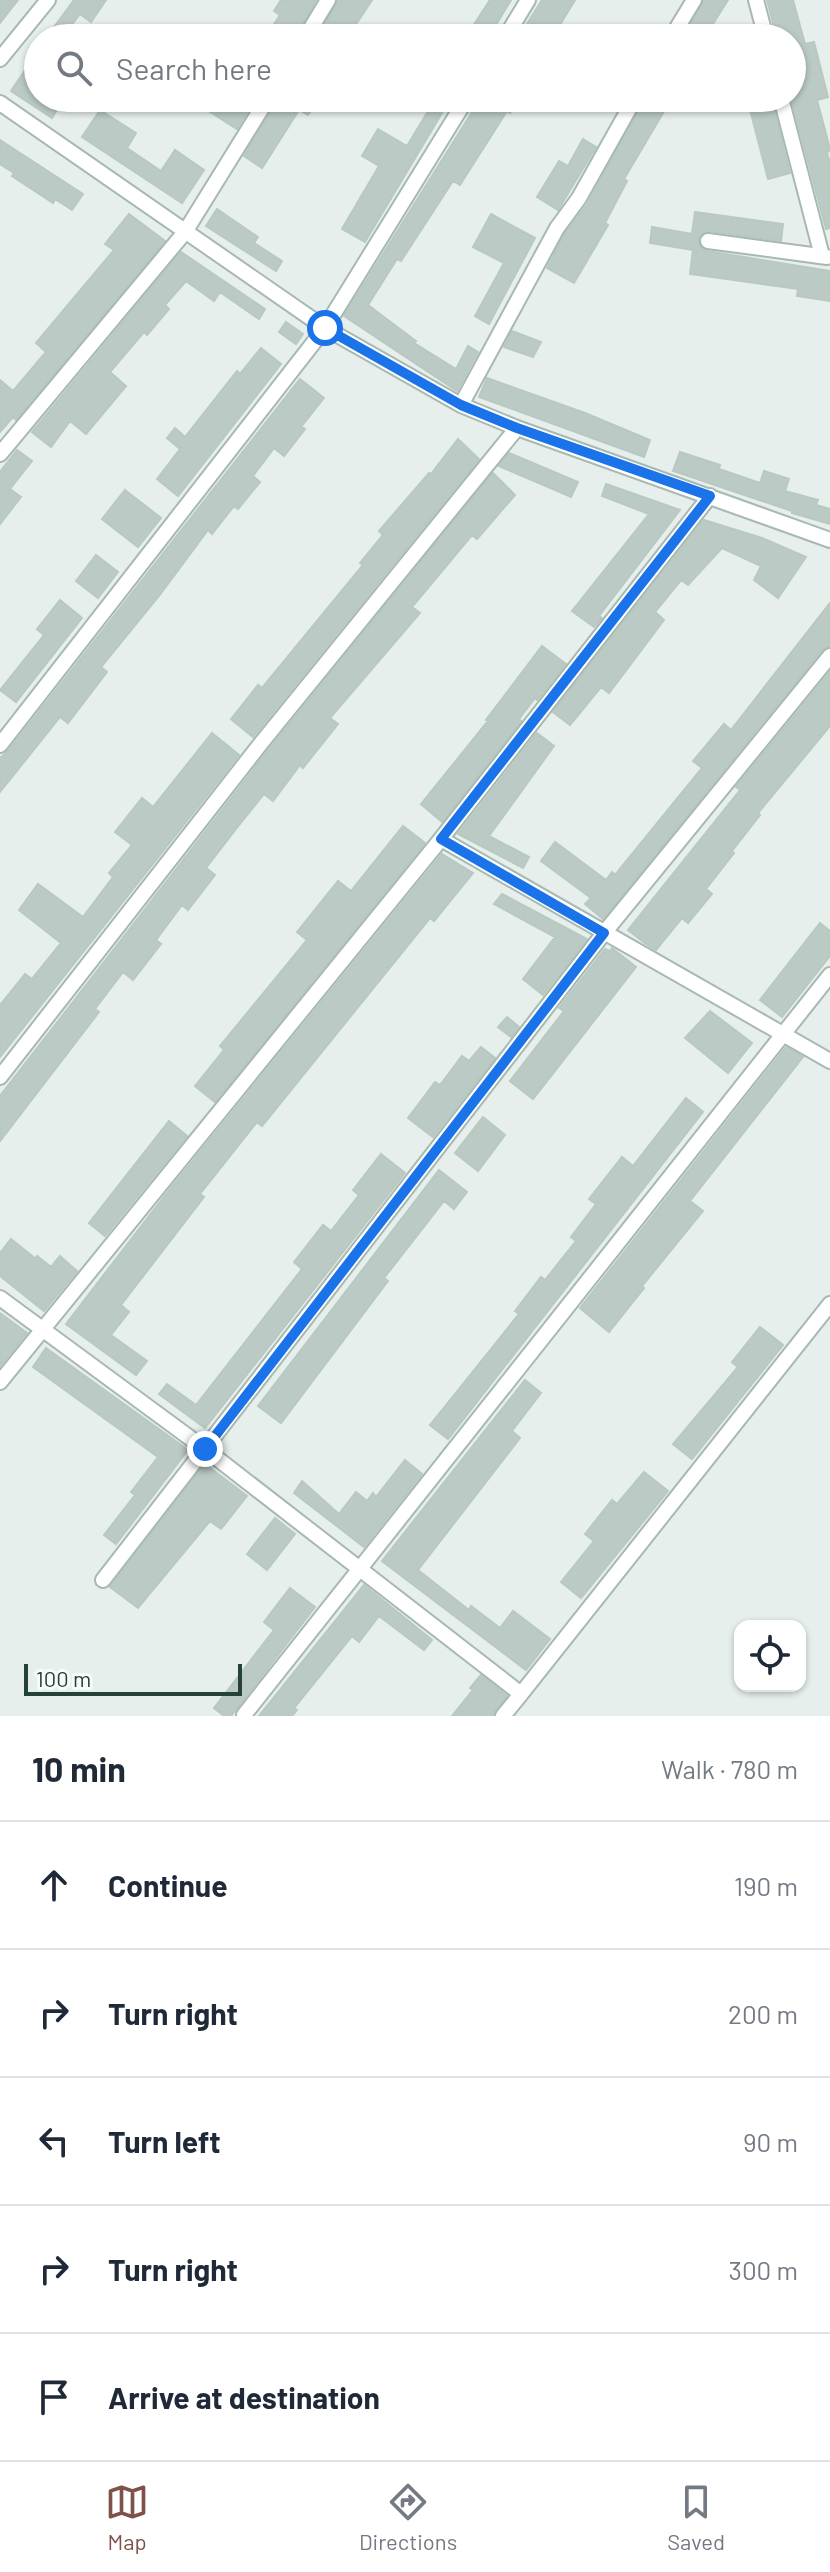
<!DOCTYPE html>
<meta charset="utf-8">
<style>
:root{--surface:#fff;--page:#f6f6f7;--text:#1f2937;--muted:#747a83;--line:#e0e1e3;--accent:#7f5249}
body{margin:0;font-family:Barlow,sans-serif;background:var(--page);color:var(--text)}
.controls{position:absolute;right:24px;bottom:24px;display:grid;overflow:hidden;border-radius:16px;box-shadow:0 2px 6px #0004}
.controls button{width:72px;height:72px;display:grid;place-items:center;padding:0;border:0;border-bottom:2px solid var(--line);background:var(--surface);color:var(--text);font:40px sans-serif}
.scale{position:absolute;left:24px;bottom:20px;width:218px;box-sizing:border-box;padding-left:8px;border:4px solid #24423a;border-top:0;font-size:22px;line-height:28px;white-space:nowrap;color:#24423a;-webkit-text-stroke:6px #f7fbf9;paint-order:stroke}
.stop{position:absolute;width:24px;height:24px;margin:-18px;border:6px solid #1a73e8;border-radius:50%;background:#fff}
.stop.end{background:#1a73e8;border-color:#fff;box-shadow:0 2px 8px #0008}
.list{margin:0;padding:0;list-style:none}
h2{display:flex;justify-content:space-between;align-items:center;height:104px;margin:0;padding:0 32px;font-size:34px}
h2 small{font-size:26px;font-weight:400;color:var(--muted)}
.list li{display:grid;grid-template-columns:52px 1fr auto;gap:24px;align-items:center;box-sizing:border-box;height:128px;padding:0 32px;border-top:2px solid var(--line)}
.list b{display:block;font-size:30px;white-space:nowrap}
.list em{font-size:26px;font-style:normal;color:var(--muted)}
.icon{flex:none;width:44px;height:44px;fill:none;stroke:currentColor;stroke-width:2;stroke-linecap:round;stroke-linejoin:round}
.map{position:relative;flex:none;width:830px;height:1716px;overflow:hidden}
.search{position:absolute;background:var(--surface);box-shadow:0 2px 6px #0004;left:24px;right:24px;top:24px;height:88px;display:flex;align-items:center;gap:20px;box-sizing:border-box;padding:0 28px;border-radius:44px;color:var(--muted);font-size:30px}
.sheet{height:744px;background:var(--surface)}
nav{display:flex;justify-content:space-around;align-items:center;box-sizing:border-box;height:112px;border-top:2px solid var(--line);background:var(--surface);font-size:22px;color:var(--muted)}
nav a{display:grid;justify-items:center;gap:4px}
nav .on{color:var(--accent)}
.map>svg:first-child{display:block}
.building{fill:#bbcac4;stroke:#b8c9c2;stroke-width:2}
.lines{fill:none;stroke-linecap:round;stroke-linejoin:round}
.minor-casing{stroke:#a8b8b2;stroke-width:18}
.minor{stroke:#fff;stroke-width:14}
.route{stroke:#1a73e8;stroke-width:10}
</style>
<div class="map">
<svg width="830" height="1716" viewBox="0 0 830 1716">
<rect width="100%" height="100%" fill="#e6efeb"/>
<path class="building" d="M0,0H18L0,23Z
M74,0H106L91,22L80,14L62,38H46Z
M281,0H316L295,38H265L280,15L274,11Z
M338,0H372L347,38H317Z
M490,0H511L490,35L495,38H465Z
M542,0H575L552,38H518Z
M704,0H728L704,38H683Z
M767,0H793L805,44L814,42L828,97L817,100L830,149L827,153L830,163V228L826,229L792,101V38H777Z
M38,51V76L31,86L37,91L38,98H44L58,108L52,118L11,91Z
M215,98H256L237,129L207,110Z
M278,98H319L308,115L299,110L262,168L244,156Z
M436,98H451L365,242L342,229L379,166L362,156L378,129L407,146Z
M481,98H519L510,113L507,111L460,185L453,181L401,261L397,259L368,305L416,341L414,343L456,369L468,346L478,352L457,391L344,316Z
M645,98H669L667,102L669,103L624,179L627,181L605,223L608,225L574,283L547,268L565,233L588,203Z
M747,98H771L790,173L768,179Z
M100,110L136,133L127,148L161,171L175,150L204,170L182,203L82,137Z
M583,139L596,147L558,210L537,197L559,161L568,166Z
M0,140L83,194L72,210L55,199L53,203L12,176L14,173L0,164Z
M217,209L258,237L254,243L282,261L276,271L206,226Z
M695,212L783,224L781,241L709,231L700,236L699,244L707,251L830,271V301L797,296L798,289L690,274L693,250L650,243L652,227L692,234Z
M129,214L165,241L16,420L13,417L0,432V380L13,391L46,352L36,343L114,250L105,244Z
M491,214L535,238L489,324L475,316L504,263L473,247Z
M181,252L265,309L259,319L220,292L214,301L186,281L165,305L169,309L147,335L144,332L110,372L126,386L86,434L70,421L51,447L32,432Z
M286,322L303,334L296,344L279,332Z
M512,331L541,342L533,357L504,347Z
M261,348L281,364L178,496L157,479L180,449L167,438L175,428L185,437L237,371L240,374Z
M487,378L585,413L650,440L644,457L479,397Z
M300,379L324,398L301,427L305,429L284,456L274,448L253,476L260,482L238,509L234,506L212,534L208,530L159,596L101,667L107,672L68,723L60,717L0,792V758L8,751Z
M458,439L479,459L253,737L231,719L258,685L262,688L363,565L360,563L383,535L379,531L429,473L431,474Z
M17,450L32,461L10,489L21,497L0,524V472Z
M680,452L720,465L719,469L760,483L764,471L789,479L785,491L818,500L816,505L830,509V524L792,513V511L673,471Z
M509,453L578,482L571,497L499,466Z
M493,473L515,495L477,539L472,535L412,607L420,613L330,718L338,724L303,768L300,765L273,801L264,794L236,829L206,868L215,875L188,910L182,905L156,940L161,944L133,980L123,972L95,1009L99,1012L0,1141V1096L270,748Z
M606,484L680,510L599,616L602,618L594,627L572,611L649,514L602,496Z
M125,490L161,518L138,547L102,519Z
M704,520L762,538L806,557L778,598L754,580L761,566L722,548L688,585L681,580L655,612L664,620L634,660L609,693L601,687L570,725L553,712Z
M96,555L118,572L98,598L76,581Z
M60,600L82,618L16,702L0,690L44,635L37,629Z
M830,603V646L822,650L603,919L585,904L591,898L541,861L555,842L606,880L612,872L615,875L702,768L693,761L724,724L731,730Z
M542,646L566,664L537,700L535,698L519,719L521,721L442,822L421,804L488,721L486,720Z
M830,672V726L758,813L760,815L732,851L734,853L706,889L712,894L688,923L682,918L656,950L646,944L628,930L740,790L736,787Z
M212,733L239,755L0,1057V1005L25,974L32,979L61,943L19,910L38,884L83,917L113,877L109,873L132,845L115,832L142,798L153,807Z
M537,733L554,746L489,836L529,857L523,868L458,834Z
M403,826L425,843L215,1102L195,1086L224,1050L220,1046L307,940L297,932L338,881L351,891Z
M442,854L473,873L434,921L430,918L262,1126L257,1122L200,1194L204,1197L121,1305L129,1312L111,1335L147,1361L136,1375L66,1324L169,1190Z
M502,894L587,939L543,995L523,979L555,937L494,904Z
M820,923L830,931V956L782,1017L760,1000Z
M612,948L636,967L533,1099L510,1081L564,1011L559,1008L605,949L610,951Z
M710,1011L752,1043L728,1073L685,1038Z
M507,1017L519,1027L511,1037L498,1027Z
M481,1047L495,1058L433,1137L408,1118L435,1082L440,1085L462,1056L469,1061Z
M786,1047L803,1057L690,1201L703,1211L642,1286L644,1288L609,1332L580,1308Z
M686,1098L703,1112L448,1439L430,1425L519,1314L515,1311L541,1277L545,1280L576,1241L571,1237L596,1204L589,1199L622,1157L633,1166Z
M483,1117L505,1135L478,1171L455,1153Z
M169,1121L187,1136L105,1236L89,1223Z
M381,1154L405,1173L205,1428L159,1394L167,1384L196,1405L302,1269L294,1262L323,1225L331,1231L359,1195L353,1190Z
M439,1170L467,1192L454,1209L444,1201L384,1278L388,1281L281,1423L258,1406Z
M11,1239L36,1259L37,1256L51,1267L60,1256L77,1271L44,1311L0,1276V1253Z
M0,1313L27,1333L0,1366Z
M760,1327L783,1345L692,1459L673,1444L738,1367L732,1362Z
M46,1348L188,1450L116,1544L104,1535L135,1495L131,1492L158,1457L33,1367Z
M525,1380L541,1393L512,1431L520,1438L418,1570L469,1610L471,1606L500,1628L513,1611L550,1639L526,1670L382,1561Z
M405,1460L422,1474L364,1547L294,1493L302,1481L339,1514L356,1492L367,1501L373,1493L376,1497Z
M205,1464L247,1496L221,1529L210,1521L138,1608L110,1587Z
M644,1472L668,1491L581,1598L561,1582L594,1541L585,1534L612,1500L617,1504Z
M275,1518L295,1534L267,1570L247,1554Z
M364,1585L432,1640L424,1650L379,1616L359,1642L352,1636L294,1708L297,1710L292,1716H259Z
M290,1588L315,1607L231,1716H224L214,1708L274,1630L264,1622Z
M481,1675L507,1696L492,1716H452L473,1690L470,1688Z"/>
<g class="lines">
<g class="minor-casing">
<path id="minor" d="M756,0L766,38
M305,38L328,0
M505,38L528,0
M671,38L694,0
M0,59L48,0
M781,98L822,256
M0,103L325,328L461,405L517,428L830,540
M708,241L827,257
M461,405L557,228L579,198L635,98
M0,454L185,232L268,98
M0,745L325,328L467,98
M441,839L830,1061
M0,1077L262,742L517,428
M0,1298L205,1449L521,1694L503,1716
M0,1382L441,839L710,496
M103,1580L604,933L830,656
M521,1694L830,1304
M244,1715L830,975"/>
</g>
<use href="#minor" class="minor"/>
</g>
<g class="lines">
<path class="route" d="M205,1449L604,933L441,839L710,496L517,428L461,405L325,328"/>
</g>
</svg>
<div class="controls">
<button><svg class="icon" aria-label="locate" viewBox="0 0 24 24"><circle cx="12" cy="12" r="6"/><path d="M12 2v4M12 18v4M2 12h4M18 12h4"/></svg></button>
</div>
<div class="scale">100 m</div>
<div class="stop" style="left:325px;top:328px"></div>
<div class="stop end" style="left:205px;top:1449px"></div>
<div class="search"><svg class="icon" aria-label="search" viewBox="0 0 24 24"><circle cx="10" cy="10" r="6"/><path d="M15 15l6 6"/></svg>Search here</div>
</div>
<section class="sheet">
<h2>10 min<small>Walk · 780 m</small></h2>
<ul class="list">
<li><svg class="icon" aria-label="ahead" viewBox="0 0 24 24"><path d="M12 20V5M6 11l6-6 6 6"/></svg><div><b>Continue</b></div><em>190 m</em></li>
<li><svg class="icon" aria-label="right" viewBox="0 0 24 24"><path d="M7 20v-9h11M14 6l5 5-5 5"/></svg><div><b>Turn right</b></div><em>200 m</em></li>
<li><svg class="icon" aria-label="left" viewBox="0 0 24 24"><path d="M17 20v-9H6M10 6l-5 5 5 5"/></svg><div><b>Turn left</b></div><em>90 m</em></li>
<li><svg class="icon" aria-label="right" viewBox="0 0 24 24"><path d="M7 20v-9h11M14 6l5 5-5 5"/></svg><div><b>Turn right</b></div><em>300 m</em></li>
<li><svg class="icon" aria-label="arrive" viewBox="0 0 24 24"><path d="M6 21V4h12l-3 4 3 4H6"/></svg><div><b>Arrive at destination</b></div></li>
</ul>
</section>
<nav>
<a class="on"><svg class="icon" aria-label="map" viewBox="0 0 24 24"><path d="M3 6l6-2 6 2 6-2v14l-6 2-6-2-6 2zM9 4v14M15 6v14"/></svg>Map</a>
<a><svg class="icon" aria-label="directions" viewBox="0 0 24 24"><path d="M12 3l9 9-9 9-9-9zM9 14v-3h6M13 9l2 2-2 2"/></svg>Directions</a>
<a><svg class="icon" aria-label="saved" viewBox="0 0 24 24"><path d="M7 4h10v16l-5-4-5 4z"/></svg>Saved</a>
</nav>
